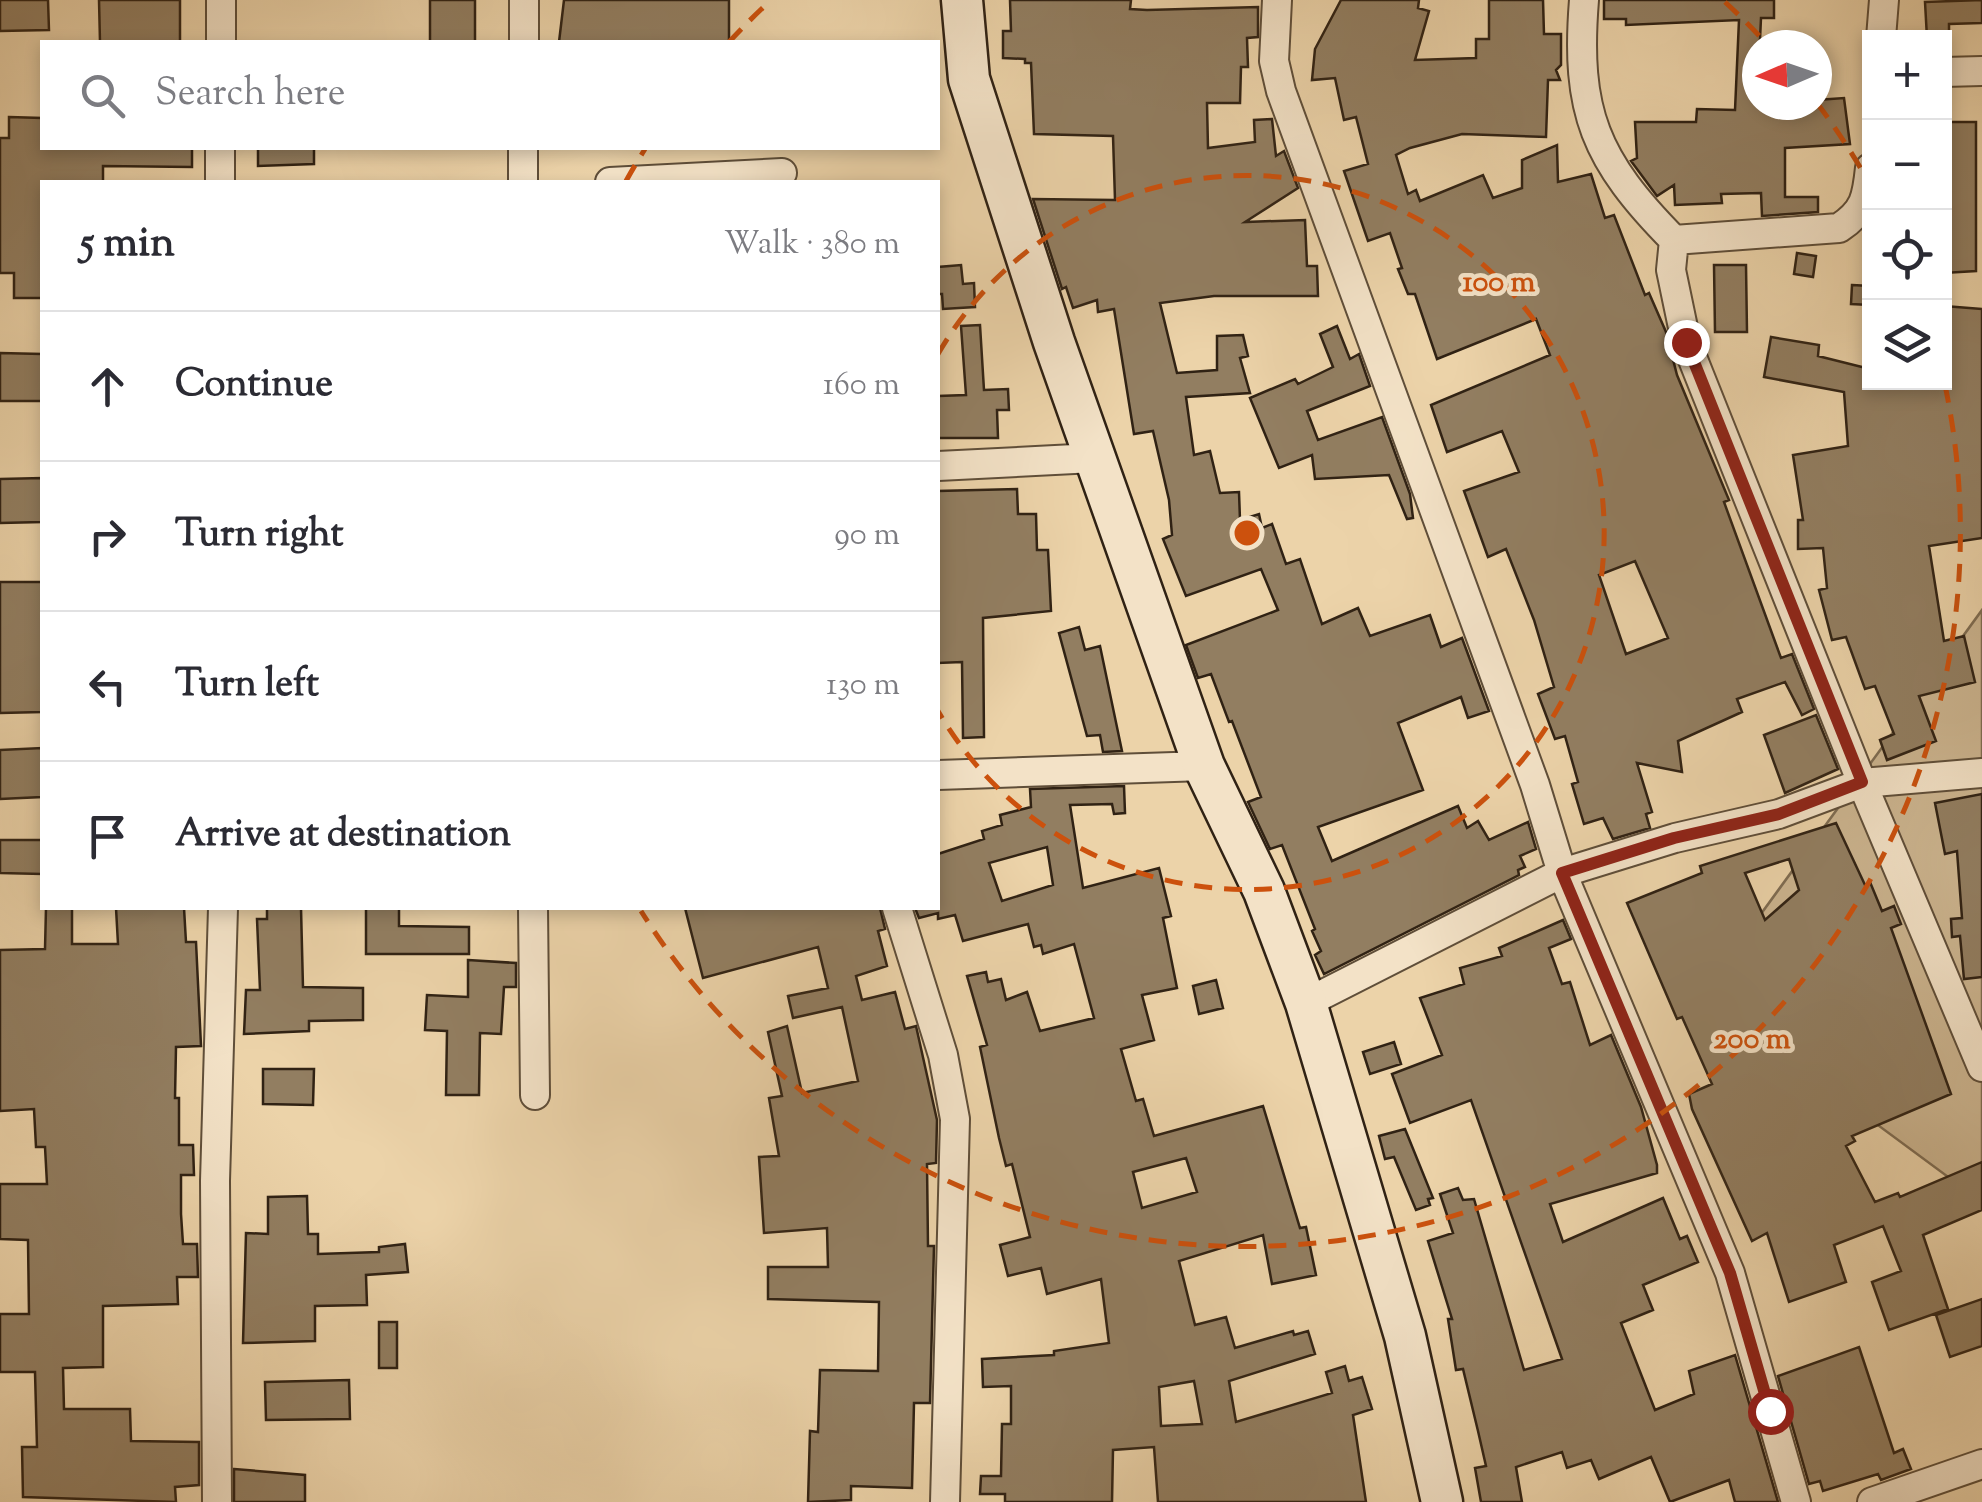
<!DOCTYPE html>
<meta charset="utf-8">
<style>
:root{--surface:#fff;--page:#f2f2f3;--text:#2b2b33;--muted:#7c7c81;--line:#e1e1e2}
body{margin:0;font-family:"Sorts Mill Goudy",serif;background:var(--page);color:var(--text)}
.controls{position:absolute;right:30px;top:30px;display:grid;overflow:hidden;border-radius:0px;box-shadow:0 5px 15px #0003}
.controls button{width:90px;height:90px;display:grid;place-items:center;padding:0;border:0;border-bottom:2px solid var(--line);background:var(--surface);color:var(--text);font:50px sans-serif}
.compass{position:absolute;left:1742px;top:30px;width:90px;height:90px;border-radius:50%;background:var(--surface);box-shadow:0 5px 15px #0003;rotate:268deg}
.stop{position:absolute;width:30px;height:30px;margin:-22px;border:8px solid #8f2418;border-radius:50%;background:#fff}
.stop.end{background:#8f2418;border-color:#fff;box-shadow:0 2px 10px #0008}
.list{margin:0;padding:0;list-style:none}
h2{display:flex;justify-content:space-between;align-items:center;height:130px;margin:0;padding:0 40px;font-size:42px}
h2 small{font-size:32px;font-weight:400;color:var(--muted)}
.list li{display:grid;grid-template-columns:65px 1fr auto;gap:30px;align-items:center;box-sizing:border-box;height:150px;padding:0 40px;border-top:2px solid var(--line)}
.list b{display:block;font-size:38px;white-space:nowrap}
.list em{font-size:32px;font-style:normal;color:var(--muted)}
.icon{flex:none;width:55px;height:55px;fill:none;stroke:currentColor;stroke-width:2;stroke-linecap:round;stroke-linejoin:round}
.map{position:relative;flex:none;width:1982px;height:1502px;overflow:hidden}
.search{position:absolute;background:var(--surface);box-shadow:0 5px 15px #0003;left:40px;top:40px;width:900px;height:110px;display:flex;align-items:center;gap:25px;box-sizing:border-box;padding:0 35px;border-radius:0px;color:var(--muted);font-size:38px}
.panel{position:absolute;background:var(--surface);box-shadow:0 5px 15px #0003;left:40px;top:180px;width:900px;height:730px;border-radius:0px}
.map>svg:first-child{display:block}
.green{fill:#ccb590;stroke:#7e6c52;stroke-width:2.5}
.building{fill:#927e61;stroke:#302214;stroke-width:2.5;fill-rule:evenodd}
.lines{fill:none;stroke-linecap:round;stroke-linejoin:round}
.street-casing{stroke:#5f4e39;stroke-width:32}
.secondary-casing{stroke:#302214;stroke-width:45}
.street{stroke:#f3e2c7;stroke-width:28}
.secondary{stroke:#f3e2c7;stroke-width:40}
.route{stroke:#8f2418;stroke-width:12}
.ring{fill:none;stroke:#cc510d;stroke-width:5;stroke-dasharray:18 12}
.centre{fill:#cc510d;stroke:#f3e2c7;stroke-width:5}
.ring-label{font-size:30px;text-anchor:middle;font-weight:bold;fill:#cc510d;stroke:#f3e2c7;stroke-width:9;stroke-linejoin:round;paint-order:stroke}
</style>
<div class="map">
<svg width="1982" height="1502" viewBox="0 0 1982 1502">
<rect width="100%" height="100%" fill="#ecd3a9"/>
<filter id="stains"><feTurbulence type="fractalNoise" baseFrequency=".002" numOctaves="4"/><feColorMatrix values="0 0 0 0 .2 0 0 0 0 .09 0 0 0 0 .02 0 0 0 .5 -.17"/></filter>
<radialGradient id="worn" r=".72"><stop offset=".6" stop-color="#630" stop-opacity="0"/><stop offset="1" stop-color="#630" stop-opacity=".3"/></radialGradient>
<path class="green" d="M1982,610V1202L1702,995Z"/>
<path class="building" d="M0,0H48L49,30L0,31Z
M99,0H180V42H100Z
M430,0H475V42L430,41Z
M564,0H729V42H559Z
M1010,0H1131L1130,9L1147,10L1258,7V37L1247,38L1248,67H1241L1240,103H1207L1208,148L1255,142L1254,120L1272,119L1276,156L1284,151L1298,188L1245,222L1305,220L1307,266H1317L1318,296H1214L1160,303L1177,373L1217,370V336L1243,335L1248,356L1240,358L1250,393L1186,397L1194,455L1210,451L1220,493L1239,492L1240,520L1259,514L1262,528L1272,524L1286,564L1300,559L1322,624L1358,608L1370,636L1430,615L1441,647L1462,638L1489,711L1468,718L1461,697L1398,723L1423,790L1318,827L1332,861L1458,806L1467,828L1478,821L1489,840L1528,822L1536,849L1520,856L1525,867L1518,870L1519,875L1324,974L1315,955L1321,951L1312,931L1315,929L1282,845L1270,849L1248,802L1261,797L1232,721L1229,722L1211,674L1198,678L1186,645L1278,610L1261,569L1186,596L1163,539L1172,535L1169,500L1153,431L1134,434L1114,309L1098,312L1097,300L1073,308L1066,287L1062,289L1033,199L1115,200L1113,136L1034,134L1031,63H1025V59L1003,58V31H1011Z
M1341,0H1419L1418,8L1429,11L1415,60L1476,58V39H1489V0H1543L1544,34H1561V65L1556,70L1560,80H1548L1546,137L1462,134L1410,148L1396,155L1408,194L1416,190L1420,201L1483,175L1493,198L1522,188V160L1557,145L1558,182L1591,174L1605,218L1614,215L1645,295L1649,293L1666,332L1677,375L1729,500L1724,502L1781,658L1792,654L1814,709L1802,715L1785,682L1737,699L1742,712L1678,741L1682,772L1637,763L1652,812L1646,814L1650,828L1613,839L1603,818L1584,824L1572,784L1578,782L1565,736L1555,739L1538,694L1554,687L1534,620L1506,549L1488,557L1464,491L1519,472L1502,431L1447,452L1431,405L1550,355L1536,319L1437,359L1415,294H1408L1398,269L1402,268L1390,233L1368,241L1344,171L1368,164L1356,117L1344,120L1335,78L1312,80L1315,49ZM1635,561L1668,638L1626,654L1599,575Z
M1604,0H1774V18H1761L1757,105H1817V100L1844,98L1850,144L1785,148V197H1818V212L1762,216L1761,193L1721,194L1722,203L1675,205L1674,185L1657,196L1631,161L1637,158L1635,122H1696L1697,109L1735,110L1739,20L1626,25V19H1604Z
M1982,0V23L1949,24V38H1927L1925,2Z
M9,117L42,118V148H192V167L103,166V182H42V298H14V273H0V138H9Z
M1944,122H1976V271L1944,273Z
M258,148H314V164L258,166Z
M1797,253L1816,256L1813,277L1794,274Z
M961,265L963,284L974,283L975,307L943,309L942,294H938V267Z
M1714,265H1746L1747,332H1715Z
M1852,285L1870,286V305L1851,304Z
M1944,306L1982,309V538L1929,546L1944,641L1964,636L1975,682L1919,696L1936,741L1887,760L1880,740L1894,734L1875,686L1865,689L1846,637L1832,640L1819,590L1827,588L1823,548L1798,549V520H1803L1793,455L1848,446L1844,392L1764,377L1771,337L1819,345L1818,356L1870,369V382H1944Z
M980,325L984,390L1008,389L1009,410H997L998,438H938V396L966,395L961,326Z
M1337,326L1350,359L1359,354L1370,386L1307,411L1318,440L1382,417L1410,494L1413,518L1407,519L1389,475L1315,479L1312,455L1279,468L1250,398L1295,379L1298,384L1333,367L1320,334Z
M0,353L42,354V401H0Z
M42,478V522L0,523V479Z
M1017,489L1018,514H1036L1037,550H1048L1051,611L983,618L984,737L963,738L962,662L938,663V491Z
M0,582H42V712L0,713Z
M1079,627L1085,650L1100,646L1122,751L1103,752L1100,735L1087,736L1059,633Z
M1816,715L1838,769L1785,793L1764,735Z
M42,748V797L0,799V750Z
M1124,786L1125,813L1114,814L1112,804L1070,805L1083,888L1159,868L1171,916L1163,918L1177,988L1142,995L1154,1040L1121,1049L1136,1101L1143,1099L1154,1136L1263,1106L1300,1228L1306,1227L1316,1275L1272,1284L1263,1235L1179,1261L1195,1325L1226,1317L1235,1348L1293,1331L1294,1335L1308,1331L1315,1354L1229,1381L1236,1422L1332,1393L1326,1372L1345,1366L1349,1381L1362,1377L1372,1409L1353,1415L1366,1502H1158L1154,1447L1113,1450L1112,1502H1005V1494H980L981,1476H1001L1002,1424H1011V1386L983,1387L982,1359L1054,1355V1351L1109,1343L1101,1279L1047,1294L1041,1268L1008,1276L1000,1245L1030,1237L1012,1164L1006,1166L999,1138L980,1047L987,1045L967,976L986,972L988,982L1001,979L1006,1000L1027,992L1040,1031L1094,1018L1074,944L1043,954L1041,945L1034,947L1028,924L963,941L955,915L938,919V913L919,918L915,908H938V854L984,839L982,831L1002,825L1000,815L1031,807L1030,789ZM1047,847L1053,885L1002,901L989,863ZM1186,1158L1197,1192L1142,1208L1133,1172ZM1194,1381L1202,1424L1161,1426L1159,1387Z
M1982,794V977L1964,979L1960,936L1952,937L1951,919L1962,918L1957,851L1945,854L1935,803Z
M1836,823L1865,885L1870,882L1882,911L1894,906L1901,924L1891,928L1951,1094L1852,1136L1855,1141L1846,1146L1875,1202L1898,1193L1900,1197L1982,1162V1210L1923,1235L1948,1309L1889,1330L1872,1282L1901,1271L1883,1226L1834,1245L1846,1282L1789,1302L1767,1233L1752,1241L1692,1109L1689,1094L1712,1084L1682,1017L1677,1019L1627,903L1702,873L1700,866ZM1789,859L1799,890L1765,920L1745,873Z
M0,840H42V874L0,873Z
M46,908H72V944H118L116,908H184L186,942H196L201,1046L176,1047L175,1098H179V1145H193L194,1175H181V1214L183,1244H197L198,1277H177L178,1304L103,1306V1367L63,1368L64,1409H130L131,1441L199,1442V1485L175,1487L176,1502L23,1497L22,1447H37L35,1372H0V1314H29L28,1240L0,1239V1184H47L45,1147H36L34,1109L0,1111V950L45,949Z
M267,908H301L303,987L363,988V1020L309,1021V1031L244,1034L246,990H260L257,919H267Z
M366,908H399V926L469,927V954H366Z
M685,908H880L885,929L878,931L887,966L856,976L862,1000L895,992L905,1029L916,1026L937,1120L936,1163L927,1164L928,1246H934L930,1403H914L912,1488L851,1486V1500L808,1502L810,1431L818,1432L820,1370L878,1371L879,1302L768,1299V1267H828L827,1228L764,1233L759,1157L779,1156L769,1098L782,1096L768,1032L787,1026L802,1093L858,1081L842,1007L793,1018L788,996L828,988L818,947L703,978Z
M1563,920L1571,939L1549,948L1562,984L1570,982L1590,1045L1611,1035L1641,1107L1657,1165V1173L1550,1204L1563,1242L1663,1198L1680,1239L1687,1236L1698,1262L1643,1285L1653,1310L1621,1323L1655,1410L1694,1394L1689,1371L1735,1355L1778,1502H1735L1729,1480L1670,1502L1651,1457L1599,1479L1591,1460L1567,1468L1562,1452L1516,1467L1522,1502H1481L1475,1468L1486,1466L1478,1431L1463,1369L1456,1370L1448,1319H1452L1428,1241L1453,1233L1440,1194L1458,1188L1463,1200L1474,1199L1524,1370L1562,1359L1471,1100L1410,1123L1392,1074L1442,1055L1420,998L1464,984L1460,968L1502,956L1499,948Z
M468,960L516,963V987H504L501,1034L480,1033L479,1095H446L447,1031L425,1030L427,995L468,997Z
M1216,980L1223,1008L1199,1014L1193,986Z
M1394,1042L1401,1064L1370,1074L1363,1052Z
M263,1069H314L313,1105L263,1104Z
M1405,1129L1433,1198L1428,1199L1430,1205L1416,1210L1394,1157L1385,1159L1379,1136Z
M307,1196L308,1234H318V1254L379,1252V1247L405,1244L408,1272L366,1275L367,1305L315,1306V1341L243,1343L246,1233L268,1234V1197Z
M1982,1299V1346L1950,1357L1936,1315Z
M379,1322H397V1368H379Z
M1859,1347L1894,1453L1903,1449L1911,1469L1881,1480L1878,1474L1823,1491L1820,1481L1809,1484L1778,1376Z
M349,1380L350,1419L266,1420L265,1382Z
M234,1469L305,1475V1502H234Z"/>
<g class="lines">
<g class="street-casing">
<path id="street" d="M1277,0L1274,61L1281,91L1535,785L1562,873L1730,1273L1796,1502
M1584,0C1575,112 1595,160 1674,240L1839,228C1865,211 1867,197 1870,168
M1881,38L1884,0
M221,42V0
M524,42V0
M1944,72L1982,71
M220,182V148
M523,182V148
M610,182L782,173
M1674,240L1671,270L1686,342L1862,783L1982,1067
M938,466L1094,458
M938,775L1204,766
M533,908L535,1095
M897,908L943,1055L955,1119L945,1502
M1306,1003L1562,873L1675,838L1779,814L1862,783L1982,773
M217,1502L215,1181L223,908
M1872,1502L1982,1464"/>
</g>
<g class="secondary-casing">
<path id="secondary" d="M962,0L969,79L1054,342L1204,766L1264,891L1306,1003L1405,1336L1442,1502"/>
</g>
<use href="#street" class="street"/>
<use href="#secondary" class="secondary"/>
</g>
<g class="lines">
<path class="route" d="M1686,342L1862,782L1779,814L1674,838L1562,873L1730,1273L1770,1411"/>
</g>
<g class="ring">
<path d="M938 354A357 357 0 1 1 938 711"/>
<path d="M626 181A714 714 0 0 1 645 149M729 42A714 714 0 0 1 769 2M1725 2A714 714 0 0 1 1765 42M1817 103A714 714 0 0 1 1868 181M1945 385A714 714 0 0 1 641 911"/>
</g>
<circle cx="1247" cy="533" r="15" class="centre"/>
<g class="ring-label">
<text x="1499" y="291">100 m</text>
<text x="1752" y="1048">200 m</text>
</g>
<rect width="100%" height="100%" filter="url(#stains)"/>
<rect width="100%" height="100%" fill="url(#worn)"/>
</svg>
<div class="controls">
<button>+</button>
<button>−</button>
<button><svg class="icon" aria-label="locate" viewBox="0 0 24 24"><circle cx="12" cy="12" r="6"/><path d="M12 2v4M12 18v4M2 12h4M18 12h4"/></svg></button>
<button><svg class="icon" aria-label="layers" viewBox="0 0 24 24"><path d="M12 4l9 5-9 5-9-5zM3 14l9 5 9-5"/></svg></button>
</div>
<svg class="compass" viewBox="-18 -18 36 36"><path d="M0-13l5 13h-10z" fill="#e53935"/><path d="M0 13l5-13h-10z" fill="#7c7c81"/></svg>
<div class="stop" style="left:1770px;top:1411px"></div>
<div class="stop end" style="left:1686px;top:342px"></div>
<div class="search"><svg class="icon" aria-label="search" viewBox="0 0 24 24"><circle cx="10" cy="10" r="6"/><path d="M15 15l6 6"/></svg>Search here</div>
<section class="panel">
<h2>5 min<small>Walk · 380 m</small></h2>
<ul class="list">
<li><svg class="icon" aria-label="ahead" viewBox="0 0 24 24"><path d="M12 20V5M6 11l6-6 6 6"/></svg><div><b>Continue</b></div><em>160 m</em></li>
<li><svg class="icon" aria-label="right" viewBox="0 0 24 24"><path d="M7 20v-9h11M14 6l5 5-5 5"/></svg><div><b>Turn right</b></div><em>90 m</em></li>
<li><svg class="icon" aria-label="left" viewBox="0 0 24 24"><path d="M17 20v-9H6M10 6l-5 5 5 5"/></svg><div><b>Turn left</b></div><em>130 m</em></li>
<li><svg class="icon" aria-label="arrive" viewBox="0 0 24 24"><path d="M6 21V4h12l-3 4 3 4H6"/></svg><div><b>Arrive at destination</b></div></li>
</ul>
</section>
</div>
